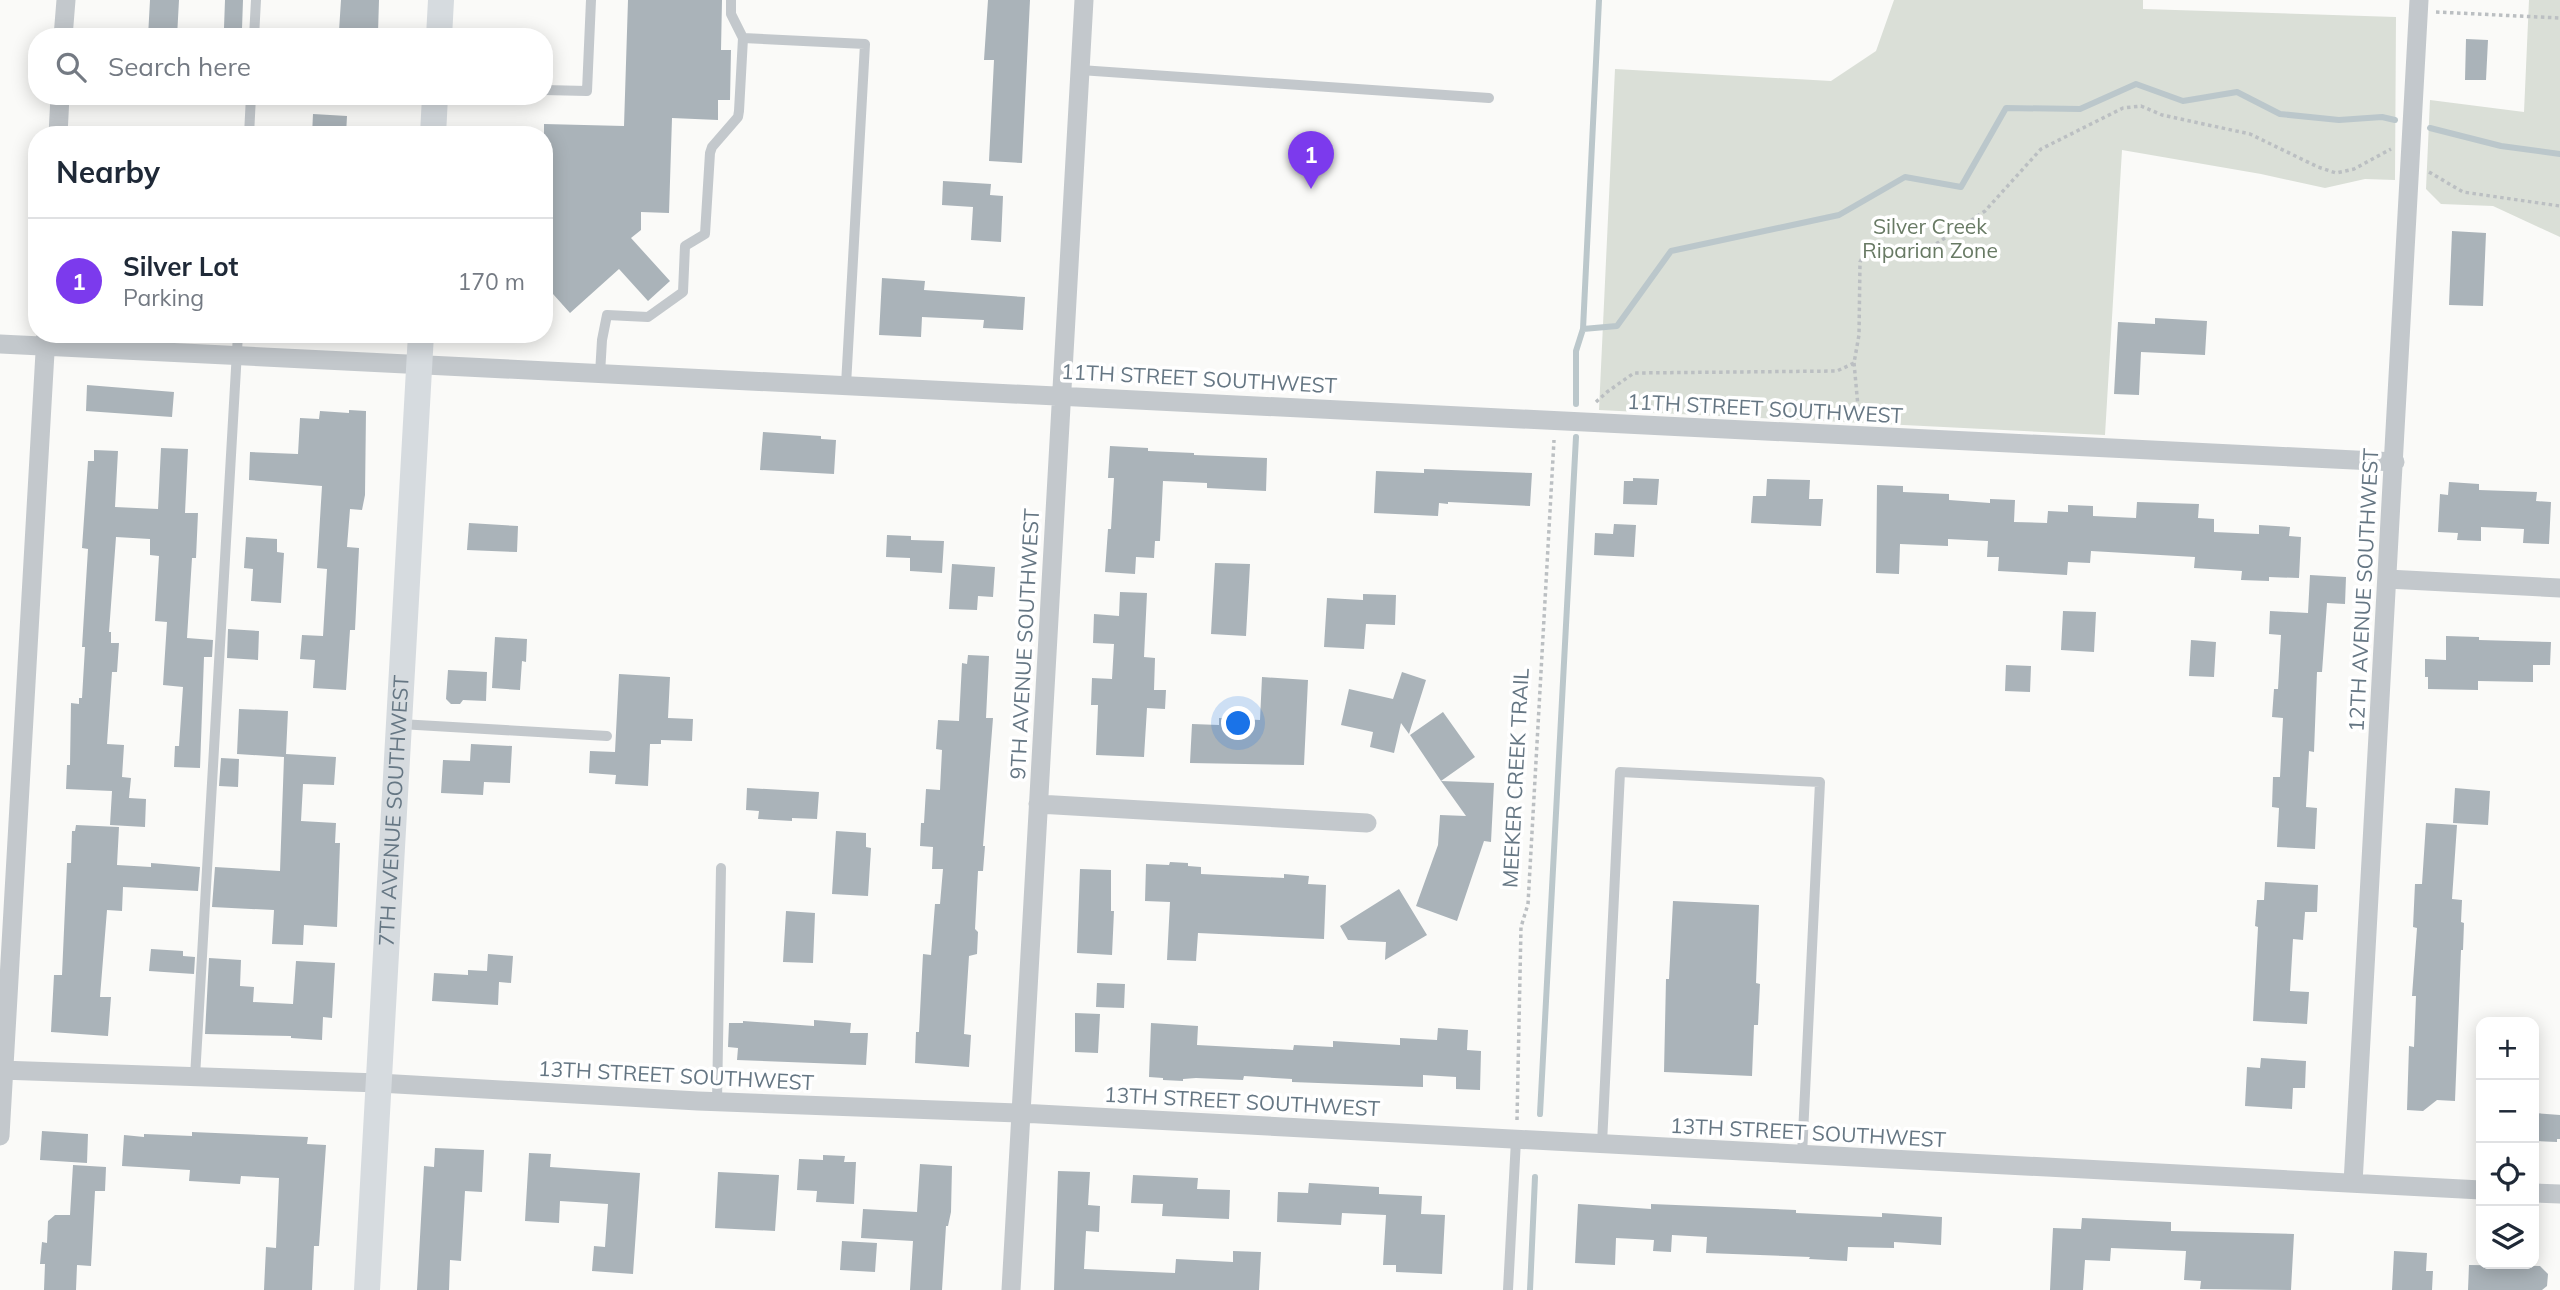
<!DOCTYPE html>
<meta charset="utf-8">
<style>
:root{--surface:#fff;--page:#f6f6f7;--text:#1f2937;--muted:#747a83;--line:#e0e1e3;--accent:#7c3aed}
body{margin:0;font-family:Mulish,sans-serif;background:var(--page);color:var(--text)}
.controls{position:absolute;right:21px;bottom:21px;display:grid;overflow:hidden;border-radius:14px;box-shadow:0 4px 18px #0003}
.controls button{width:63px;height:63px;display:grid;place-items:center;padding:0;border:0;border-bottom:2px solid var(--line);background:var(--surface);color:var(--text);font:35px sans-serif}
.you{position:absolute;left:1239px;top:724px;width:24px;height:24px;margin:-18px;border:5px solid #fff;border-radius:50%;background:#1a73e8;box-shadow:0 0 0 10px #1a73e833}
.badge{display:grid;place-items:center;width:46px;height:46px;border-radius:50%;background:var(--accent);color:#fff;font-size:23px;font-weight:700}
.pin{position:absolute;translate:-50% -58px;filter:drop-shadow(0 2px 4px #0008)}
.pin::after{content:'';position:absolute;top:37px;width:24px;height:21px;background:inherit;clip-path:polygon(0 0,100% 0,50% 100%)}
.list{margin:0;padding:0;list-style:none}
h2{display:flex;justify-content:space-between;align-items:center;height:91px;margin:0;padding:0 28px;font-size:30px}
h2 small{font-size:23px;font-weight:400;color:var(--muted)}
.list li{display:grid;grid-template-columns:46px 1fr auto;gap:21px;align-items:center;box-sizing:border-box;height:126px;padding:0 28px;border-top:2px solid var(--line)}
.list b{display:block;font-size:26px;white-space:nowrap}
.list p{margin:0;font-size:23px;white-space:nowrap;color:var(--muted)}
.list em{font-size:23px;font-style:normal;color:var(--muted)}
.icon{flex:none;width:38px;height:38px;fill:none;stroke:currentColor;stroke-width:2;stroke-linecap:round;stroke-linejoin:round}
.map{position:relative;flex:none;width:2560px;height:1290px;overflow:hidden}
.search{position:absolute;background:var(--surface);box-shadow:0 4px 18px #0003;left:28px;top:28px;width:525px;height:77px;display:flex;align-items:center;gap:18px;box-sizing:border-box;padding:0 24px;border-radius:28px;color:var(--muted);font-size:26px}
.panel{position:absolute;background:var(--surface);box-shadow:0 4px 18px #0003;left:28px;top:126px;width:525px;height:217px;border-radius:28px}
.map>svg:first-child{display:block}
.green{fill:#dadfd7}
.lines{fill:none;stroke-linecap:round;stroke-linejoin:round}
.stream{stroke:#bbc7cb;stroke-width:6}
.building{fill:#aab3b9}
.path{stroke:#bbbfc2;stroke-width:3.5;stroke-dasharray:3.5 3.5;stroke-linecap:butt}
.lane{stroke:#c3c8cc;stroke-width:10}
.street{stroke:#c3c8cc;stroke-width:19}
.secondary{stroke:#d6dbdf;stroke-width:26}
.labels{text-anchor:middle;stroke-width:7;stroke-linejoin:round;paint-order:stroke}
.park-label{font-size:21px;fill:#687a64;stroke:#fff}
.street-label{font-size:21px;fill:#657683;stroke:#fff}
</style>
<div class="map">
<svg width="2560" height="1290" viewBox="0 0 2560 1290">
<rect width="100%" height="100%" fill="#fafaf8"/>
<path class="green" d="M1894,0H2143V9L2396,17L2395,180L2365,179L2325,188L2261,174L2122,150L2105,435L1599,410L1615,69L1831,81L1876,51Z
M2529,0H2560V237L2493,206L2441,204L2426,189L2430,100L2524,112Z"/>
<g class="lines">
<path class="stream" d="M2430,128L2501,146L2560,154
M1583,329L1599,0
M1576,404V351L1583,329L1617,326L1671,251L1839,215L1905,177L1961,187L2006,108L2080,109L2136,84L2183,101L2237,92L2280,114L2339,120L2382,117L2395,120
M1540,1114L1576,437
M1530,1290L1535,1177"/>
</g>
<path class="building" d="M150,0H179L177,37H148Z
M225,0H243L242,29L224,28Z
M341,0H379L378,33L339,31Z
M628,0H722L721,50H731L730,100H718V120L672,118L669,213L641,212V230L631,238L670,281L648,301L619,269L570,313L553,294H544V124L624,126Z
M988,0H1030L1022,163L989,161L994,60H984Z
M2466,39L2488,40L2486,80H2465Z
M313,114L347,116L346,135H312Z
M943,181L991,184L990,195L1003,196L1001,242L971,240L973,207L942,205Z
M2452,231L2486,233L2483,306L2449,305Z
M882,278L925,281L924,290L1025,297L1023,330L983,328L984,320L922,317L921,337L879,335Z
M2155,318L2207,321L2205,355L2141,352L2139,395L2114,394L2118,322L2155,324Z
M87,385L174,392L172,417L86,411Z
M349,410L366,411L365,495L362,510L350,509L347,547L359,548L355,630H350L346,690L313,688L315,660L300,659L302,635L323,636L327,569L317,568L322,486L249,480L250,452L298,454L300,418L319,419L320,411L349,413Z
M763,432L821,436V439L836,440L834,474L760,470Z
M1110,446L1148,448V451L1194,453V455L1267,458L1266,491L1207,488V483L1163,481L1160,541H1155L1154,558L1136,557L1135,574L1105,572L1108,529H1111L1114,478H1108Z
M161,448L188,449L185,513H198L196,558H192L187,638L213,640L212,657H204L200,768L174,767L175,746H179L183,687L163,685L167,622L155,621L159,556L150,555V539L116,537L109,632H111V643H119L117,672H112L107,744L124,745L122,777L131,778L129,798L146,799L145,827L110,825L112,791L66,789L67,765H70L71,703L79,704V698H82L85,647H82L88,549L82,548L88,461H94V450L118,451L115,507L158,509Z
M1424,469L1532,473L1530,506L1448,502V504L1439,503L1438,516L1374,513L1376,471L1424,473Z
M1633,478L1659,479L1657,505L1623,504L1624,481H1633Z
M1767,479L1810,480L1809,499H1823L1821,526L1751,523L1753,496H1766Z
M2449,482L2479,484V490L2537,492L2536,501L2551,502L2549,544L2523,543L2524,529L2481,527V541L2457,540L2458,533L2438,532L2440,494L2448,495Z
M1877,485L1903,486V492L1949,494V500L1990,503V499L2015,500L2014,522L2047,523L2048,511L2068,512V505L2093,506V516L2136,518L2137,502L2199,504L2198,518L2214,519V532L2259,534V525L2290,527L2289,536L2301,537L2299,578L2269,577V581L2241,580L2242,571L2194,568L2195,557L2091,551L2090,563L2068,562L2067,575L1998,571L1999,557H1987L1988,541L1948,539V546L1900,544L1899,574L1876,573Z
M469,523L518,526L517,552L467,550Z
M1614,524L1636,525L1634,557L1594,555L1595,533L1613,534Z
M887,535L911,536V540L944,541L942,573L910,571V558L886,557Z
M246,537L277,539V552L284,553L281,603L251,601L253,569L244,568Z
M1215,563L1250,564L1246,636L1211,634Z
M952,564L995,567L993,597L978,596L977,610L949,609Z
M2310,575L2346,577L2345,604L2327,603L2322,672H2317L2314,752L2309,751L2306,807L2317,808L2315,849L2277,847L2279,808L2272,807L2273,777H2280L2283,718L2272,717L2274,689H2278L2281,635L2269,634L2270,611L2308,613Z
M1120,592L1147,593L1144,657L1155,658L1154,690H1166L1165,709L1147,708L1144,757L1096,755L1098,705H1091L1092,678L1112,679L1114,644L1093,643L1094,614L1119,616Z
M1363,594L1396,595L1395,625L1366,624L1364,649L1324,647L1327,598L1363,600Z
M2063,611L2096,612L2094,652L2061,650Z
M228,629L259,631L258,660L227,658Z
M2446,636L2479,637V640L2551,642L2550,665H2533V682L2478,681V690L2428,689V677H2425V659L2446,660Z
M495,637L527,639L526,662L522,661L520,690L492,688Z
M2191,640L2216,642L2214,677L2189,676Z
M968,655L989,656L986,718H993L983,846H985L983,871H978L975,929L978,932L977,954L969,956L964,1034L971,1035L969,1067L915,1063L916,1032H919L923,954L931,955L935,904H940L943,869H932L933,847L920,846L921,823H924L926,789L940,790L942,750L936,749L938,720L959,721L962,663L967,664Z
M2006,665L2031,666L2030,692L2005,691Z
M448,670L487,672L486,701L463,700L460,704H451L446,699Z
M1402,672L1426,680L1409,734L1401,723L1394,753L1370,747L1373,732L1341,725L1349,689L1393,699Z
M619,674L670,677L668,718L693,719L692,741L661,740V744H650L648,786L615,784L616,775L589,773L590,751L615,752Z
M1262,677L1308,680L1304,765L1190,763L1192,724L1219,725V718L1260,720Z
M239,709L288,711L286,754L336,757L334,785L303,784L301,821L336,823L335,843H340L337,927L304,925L303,945L272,944L274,910L212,907L215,867L280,871L284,757L237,754Z
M1443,712L1475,757L1441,781L1410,735Z
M471,744L512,746L510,783L484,782L483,795L441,793L443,760L470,761Z
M221,758L239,759L238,787L219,786Z
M1441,781L1494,783L1491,842L1484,841L1457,921L1416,906L1438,845L1440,815L1466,816Z
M747,788L819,792L817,819L792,818V821L758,819L759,811L746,810Z
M2455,788L2490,791L2488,825L2453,823Z
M2426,823L2457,825L2452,899L2462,900L2461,922L2464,923L2463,950H2461L2455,1101L2437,1100L2423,1111L2407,1110L2409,1046L2414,1047L2416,996H2412L2417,928L2413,927L2415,884H2422Z
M76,825L119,827L117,865L151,867V863L200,867L198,891L123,887L122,911L107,910L100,997H111L108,1036L51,1032L54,975H62L67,863H71L72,831H75Z
M836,831L866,833V847L871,848L868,896L832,894Z
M1170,862L1188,863V866L1201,867V874L1284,878V874L1309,876L1308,884L1326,885L1324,939L1198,933L1196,961L1167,960L1170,902L1145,901L1146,864L1169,865Z
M1080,869L1111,870V911H1114L1112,955L1077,953Z
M2265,882L2318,885L2317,912H2305L2303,940L2293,939L2290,991L2309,992L2307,1024L2253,1021L2258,927L2255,926L2257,900H2264Z
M1399,889L1427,935L1385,960L1386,942L1348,940L1340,926Z
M1673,901L1759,905L1756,983L1760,984L1758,1025H1754L1752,1076L1664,1072L1666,979H1669Z
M786,911L815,913L813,963L783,962Z
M151,949L183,951V956L195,957L194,974L149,971Z
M488,954L513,956L511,983L499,982L498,1005L432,1001L434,973L468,975V970L487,971Z
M209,958L241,960L240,986L254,987L253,1002L293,1004L296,961L335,963L332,1018L323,1017L322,1040L291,1038V1036L205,1034Z
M1097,983L1125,984L1124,1008L1096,1007Z
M1075,1013L1100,1014L1098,1053L1075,1052Z
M814,1020L851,1023L850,1033H868L866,1065L737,1060L738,1048L728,1047L729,1023H743V1021L814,1026Z
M1151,1023L1198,1026L1197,1045L1293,1050L1294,1045L1333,1047V1041L1400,1045V1038L1437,1040L1438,1028L1468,1030L1467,1050L1481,1051L1480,1090L1456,1089V1077L1423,1075V1087L1292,1082V1079L1244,1076L1243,1080L1196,1078L1183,1079V1081L1163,1080V1078L1149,1077Z
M2261,1058L2306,1061L2305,1088H2293L2292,1109L2245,1106L2247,1067L2260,1068Z
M2534,1113L2560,1115V1139H2557V1142L2534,1141Z
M42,1131L88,1134L87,1163L40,1160Z
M192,1132L308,1137L307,1144L326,1145L319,1246H314L312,1290H264L266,1247L276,1248L279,1178L241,1176L240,1184L189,1181L190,1170L122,1166L124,1135L144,1137V1134L192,1136Z
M435,1148L484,1150L482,1192L465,1191L461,1261L450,1260L449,1290H417L424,1166L434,1167Z
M529,1153L551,1154L550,1167L640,1173L633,1274L592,1271L594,1246L605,1247L608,1204L560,1201L559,1223L525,1221Z
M823,1155L845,1156L844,1162H856L854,1204L816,1202L817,1191L797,1190L799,1159L823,1160Z
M920,1164L952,1166L951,1212L948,1226H946L942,1290H910L913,1241L861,1238L863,1209L917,1212Z
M73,1165L106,1167L105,1191H95L91,1266L77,1265L76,1290H44L45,1264H40L42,1242L47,1243L48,1221L55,1215H70Z
M1058,1171L1090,1172L1088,1205L1100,1206L1099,1232L1086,1231L1084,1269L1175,1273L1176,1259L1233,1262V1251L1261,1252L1259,1290H1054Z
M718,1172L779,1175L775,1231L715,1228Z
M1133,1175L1198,1178L1197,1189L1230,1190L1229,1219L1162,1216L1163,1204L1131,1203Z
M1309,1183L1379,1187V1194L1422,1196L1421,1214L1445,1215L1442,1274L1396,1272V1265H1383L1386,1215L1342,1213L1341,1225L1277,1222L1278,1192L1308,1193Z
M1578,1204L1651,1209V1204L1796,1210V1213L1882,1217V1213L1942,1217L1941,1245L1894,1242V1248L1848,1247L1847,1261L1809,1259L1810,1257L1706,1253L1707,1237L1672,1235L1671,1252L1653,1251L1654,1240L1616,1238L1615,1265L1575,1263Z
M2082,1218L2171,1222V1231L2294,1234L2291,1290L2200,1289L2201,1281L2184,1280L2186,1251L2111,1248L2110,1261L2085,1260L2083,1290H2050L2053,1228L2081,1229Z
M842,1241L877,1243L875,1272L840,1270Z
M2394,1251L2427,1253L2426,1271H2433L2432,1290H2392Z
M2469,1265L2540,1266L2548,1274L2547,1286L2542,1290H2468Z"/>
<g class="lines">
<path class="path" d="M2436,12L2560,18
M2429,172L2463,192L2560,206
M1854,363L1859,417
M1596,402L1607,392L1634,373L1837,371L1854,363L1859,335L1860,262L1864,254L1874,247H1925L1936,244L1985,211L2041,149L2123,108L2141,106L2162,115L2250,134L2318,167L2336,173L2354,169L2391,149
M1517,1120L1521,927L1528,904L1554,440"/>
<path class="lane" d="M254,37L256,0
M743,38L865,44L846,385
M1080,70L1489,98
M544,90L587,91L591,0
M249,135L251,96
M600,374L602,340L607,315L648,317L683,292L685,246L705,234L710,153L712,147L738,117L739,111L743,38L731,14V0
M400,724L607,736
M195,1077L238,334
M717,1102L721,868
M1602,1144L1620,772L1820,782L1802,1155
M1508,1290L1516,1140"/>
<path class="street" d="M63,37L66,0
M58,135L60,96
M0,344L2395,462
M2387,579L2560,588
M1038,804L1367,823
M0,1070L379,1083L698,1101L1020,1113L2481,1190
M0,1136L46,335
M2353,1183L2419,0
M2534,1193L2560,1194
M1011,1290L1084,0"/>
<g class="secondary">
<path d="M439,37L441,0"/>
<path d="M433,135L435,96"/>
<path id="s1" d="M367,1290L421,334"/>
</g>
</g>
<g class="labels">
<g class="park-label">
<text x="1930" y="234">Silver Creek<tspan x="1930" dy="24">Riparian Zone</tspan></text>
</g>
<g class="street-label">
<text transform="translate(1199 379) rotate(3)" y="7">11TH STREET SOUTHWEST</text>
<text transform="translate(1765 409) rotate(3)" y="7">11TH STREET SOUTHWEST</text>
<text transform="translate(2364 590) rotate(-87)" y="7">12TH AVENUE SOUTHWEST</text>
<text transform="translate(1025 644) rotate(-87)" y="7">9TH AVENUE SOUTHWEST</text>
<text transform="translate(1516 778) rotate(-87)" y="7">MEEKER CREEK TRAIL</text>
<text dy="7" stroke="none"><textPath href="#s1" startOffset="480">7TH AVENUE SOUTHWEST</textPath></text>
<text transform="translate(676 1076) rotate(3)" y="7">13TH STREET SOUTHWEST</text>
<text transform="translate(1242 1102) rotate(3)" y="7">13TH STREET SOUTHWEST</text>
<text transform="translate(1808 1133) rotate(3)" y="7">13TH STREET SOUTHWEST</text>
</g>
</g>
</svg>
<div class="controls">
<button>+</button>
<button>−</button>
<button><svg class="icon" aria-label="locate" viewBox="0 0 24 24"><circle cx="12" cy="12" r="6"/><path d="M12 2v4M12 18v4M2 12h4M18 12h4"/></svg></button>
<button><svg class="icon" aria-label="layers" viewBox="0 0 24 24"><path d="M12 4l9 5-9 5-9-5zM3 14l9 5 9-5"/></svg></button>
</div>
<div class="you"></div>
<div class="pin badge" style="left:1311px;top:189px">1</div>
<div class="search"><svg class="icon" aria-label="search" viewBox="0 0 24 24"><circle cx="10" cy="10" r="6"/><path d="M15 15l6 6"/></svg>Search here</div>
<section class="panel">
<h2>Nearby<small></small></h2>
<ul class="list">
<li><span class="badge">1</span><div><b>Silver Lot</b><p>Parking</p></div><em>170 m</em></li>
</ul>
</section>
</div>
